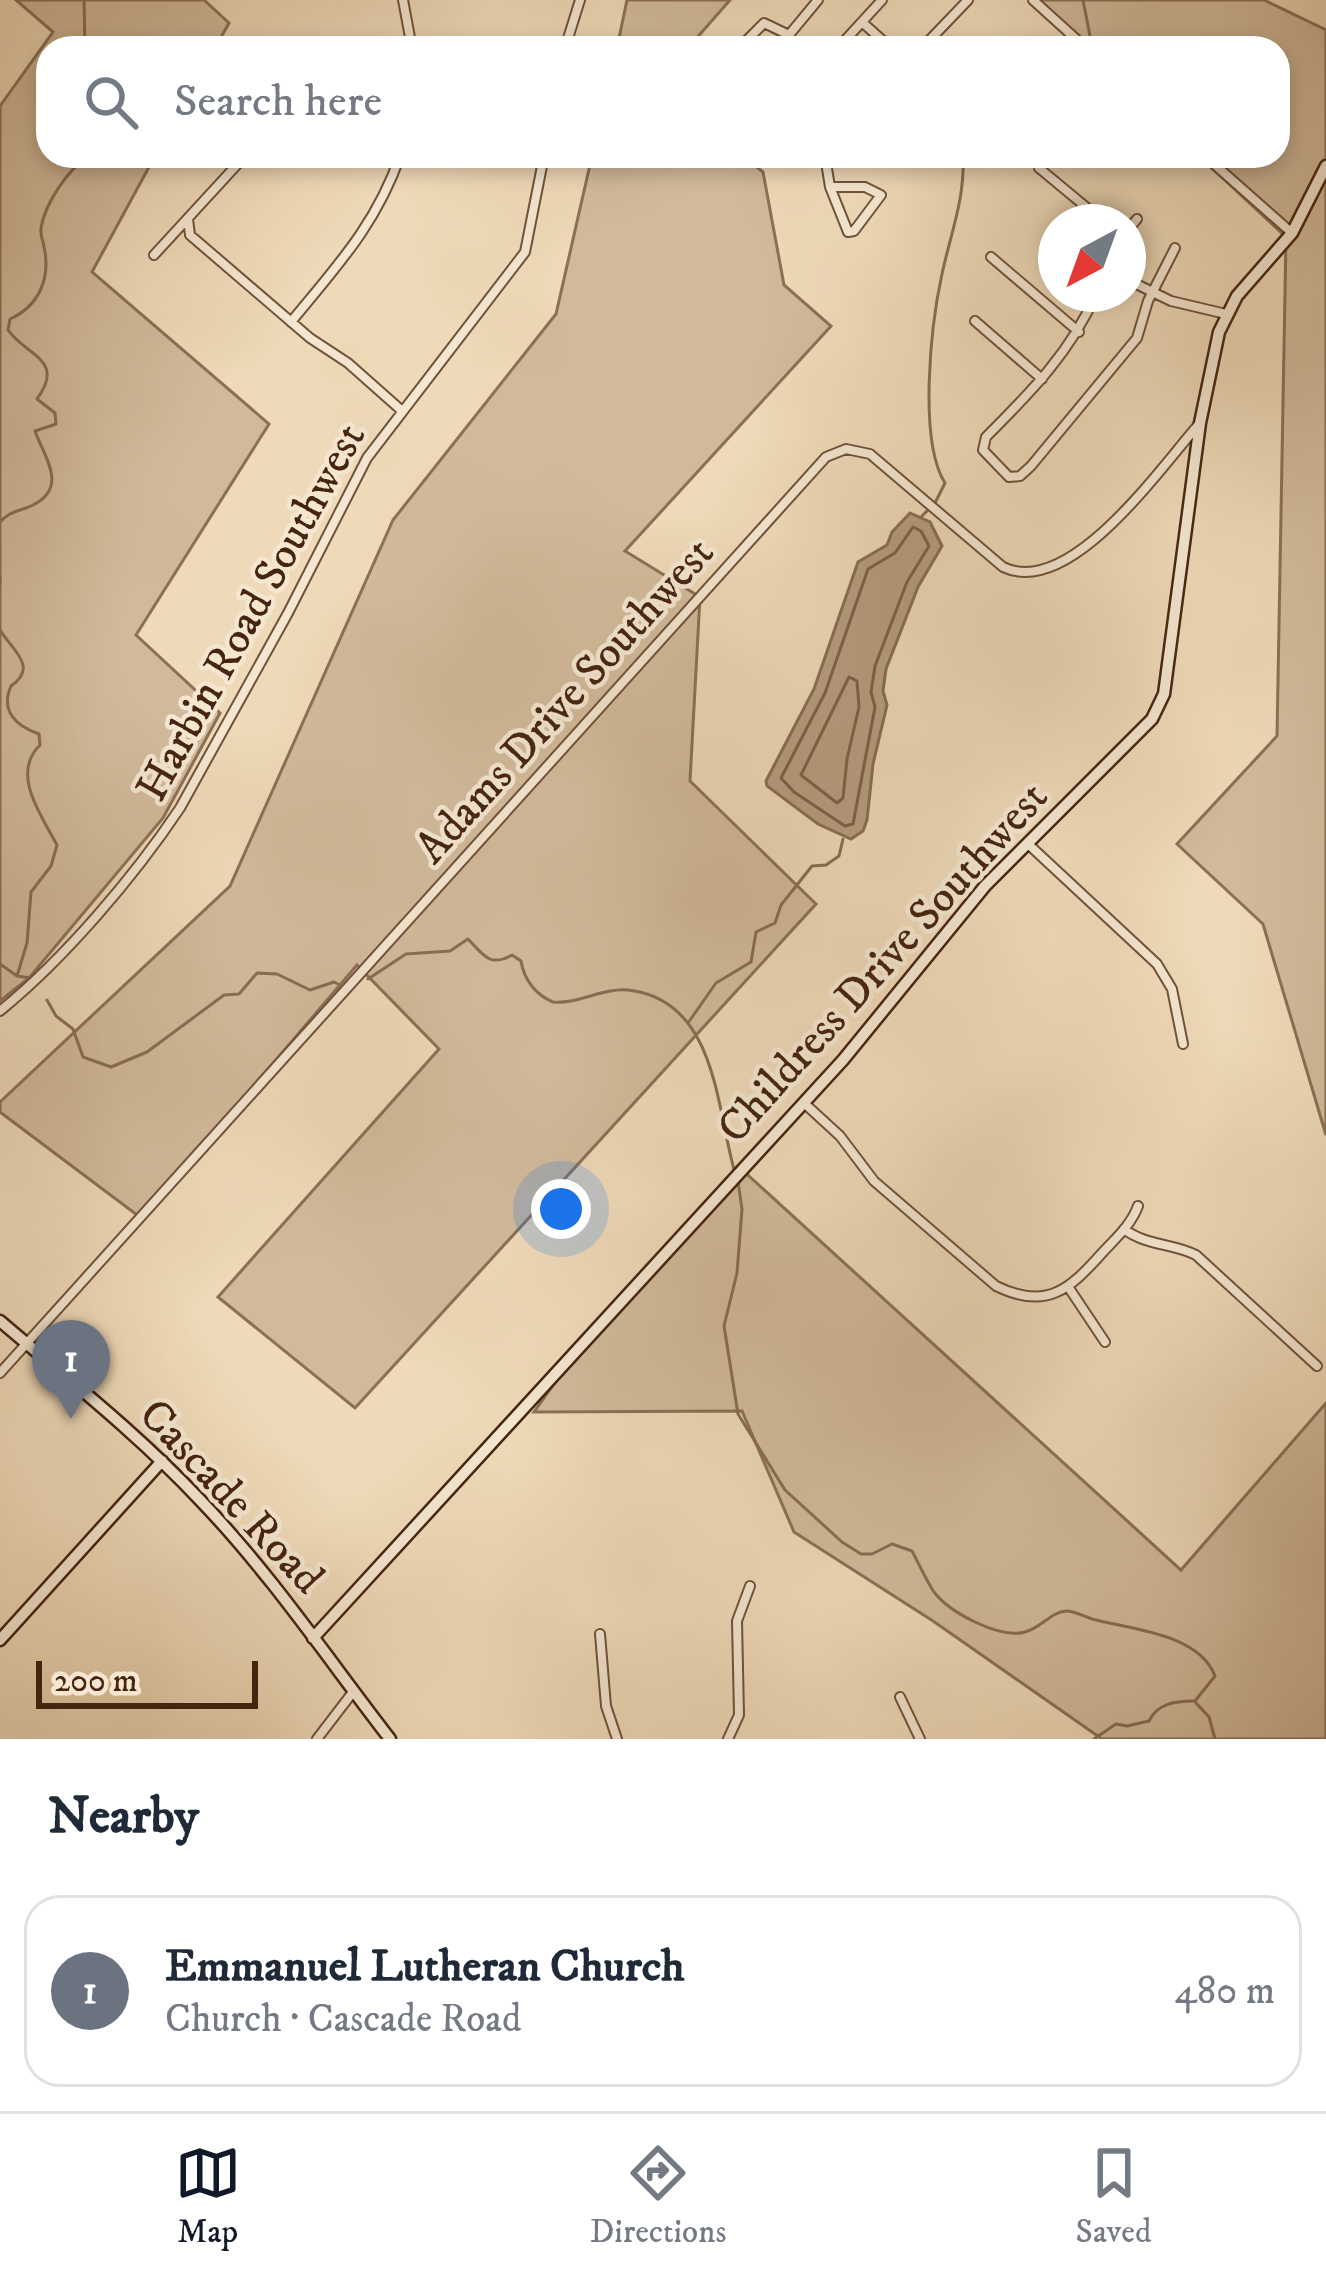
<!DOCTYPE html>
<meta charset="utf-8">
<style>
:root{--surface:#fff;--page:#f6f6f7;--text:#1f2937;--muted:#747a83;--line:#e0e1e3;--accent:#111827}
body{margin:0;font-family:"IM FELL DW Pica",serif;background:var(--page);color:var(--text)}
.compass{position:absolute;left:1038px;top:204px;width:108px;height:108px;border-radius:50%;background:var(--surface);box-shadow:0 6px 18px #0003;rotate:221deg}
.scale{position:absolute;left:36px;bottom:30px;width:222px;box-sizing:border-box;padding-left:12px;border:6px solid #462510;border-top:0;font-size:33px;line-height:42px;white-space:nowrap;color:#462510;-webkit-text-stroke:9px #f4e6d1;paint-order:stroke}
.you{position:absolute;left:561px;top:1209px;width:42px;height:42px;margin:-30px;border:9px solid #fff;border-radius:50%;background:#1a73e8;box-shadow:0 0 0 18px #1a73e833}
.badge{display:grid;place-items:center;width:78px;height:78px;border-radius:50%;background:var(--accent);color:#fff;font-size:39px;font-weight:700}
.pin{position:absolute;translate:-50% -99px;filter:drop-shadow(0 3px 6px #0008)}
.pin::after{content:'';position:absolute;top:63px;width:42px;height:36px;background:inherit;clip-path:polygon(0 0,100% 0,50% 100%)}
.list{margin:0;padding:0;list-style:none}
h2{display:flex;justify-content:space-between;align-items:center;height:156px;margin:0;padding:0 48px;font-size:51px}
h2 small{font-size:39px;font-weight:400;color:var(--muted)}
.list li{display:grid;grid-template-columns:78px 1fr auto;gap:36px;align-items:center;box-sizing:border-box;height:192px;margin:0 24px 24px;padding:0 24px;border:3px solid var(--line);border-radius:36px}
.list b{display:block;font-size:45px;white-space:nowrap}
.list p{margin:0;font-size:39px;white-space:nowrap;color:var(--muted)}
.list em{font-size:39px;font-style:normal;color:var(--muted)}
.icon{flex:none;width:66px;height:66px;fill:none;stroke:currentColor;stroke-width:2;stroke-linecap:round;stroke-linejoin:round}
.map{position:relative;flex:none;width:1326px;height:1739px;overflow:hidden}
.search{position:absolute;background:var(--surface);box-shadow:0 6px 18px #0003;left:36px;right:36px;top:36px;height:132px;display:flex;align-items:center;gap:30px;box-sizing:border-box;padding:0 42px;border-radius:36px;color:var(--muted);font-size:45px}
.sheet{height:372px;background:var(--surface)}
nav{display:flex;justify-content:space-around;align-items:center;box-sizing:border-box;height:168px;border-top:3px solid var(--line);background:var(--surface);font-size:33px;color:var(--muted)}
nav a{display:grid;justify-items:center;gap:6px}
nav .on{color:var(--accent)}
.map>svg:first-child{display:block}
.green{fill:#d1ba9b;stroke:#8c7056;stroke-width:3}
.water{fill:#b59c7f;stroke:#896c53;stroke-width:3}
.lines{fill:none;stroke-linecap:round;stroke-linejoin:round}
.shore{stroke:#7e6048;stroke-width:3}
.stream{stroke:#896c53;stroke-width:3}
.street-casing{stroke:#70523a;stroke-width:12}
.secondary-casing{stroke:#462510;stroke-width:15}
.street{stroke:#f4e6d1;stroke-width:8}
.secondary{stroke:#f4e6d1;stroke-width:10}
.labels{text-anchor:middle;stroke-width:9;stroke-linejoin:round;paint-order:stroke}
.street-label{font-size:45px;fill:#462510;stroke:#f4e6d1}
</style>
<div class="map">
<svg width="1326" height="1739" viewBox="0 0 1326 1739">
<rect width="100%" height="100%" fill="#eed9b8"/>
<filter id="stains"><feTurbulence type="fractalNoise" baseFrequency=".00167" numOctaves="4"/><feColorMatrix values="0 0 0 0 .2 0 0 0 0 .09 0 0 0 0 .02 0 0 0 .5 -.17"/></filter>
<radialGradient id="worn" r=".72"><stop offset=".6" stop-color="#630" stop-opacity="0"/><stop offset="1" stop-color="#630" stop-opacity=".3"/></radialGradient>
<path class="green" d="M16,0H204L229,23L215,48H48V156H155L92,272L269,424L136,635L220,713L163,818L29,978L0,1001V106L53,32Z
M627,0H730L688,48H617Z
M1031,0H1264L1326,30V1135L1263,924L1177,844L1277,736L1286,237L1199,156H1278V48H1083Z
M592,156H744L763,172L784,285L831,326L625,551L700,597L690,781L816,904L355,1408L218,1297L439,1049L357,965L141,1218L0,1112V1102L230,886L393,520L556,314Z
M738,1166L1181,1570L1326,1403V1739H1102L933,1621L794,1532L742,1411L534,1412L597,1324Z"/>
<path class="water" d="M910,513L930,522L942,546L918,587L886,669L883,691L887,705L873,764L867,820L863,831L851,839L818,824L767,786L766,781L814,689L858,562L887,545L892,532Z"/>
<g class="lines">
<path class="shore" d="M913,527L921,531L929,546L907,582L875,666L871,692L875,707L853,824L845,826L794,792L781,778L825,693L868,569L895,553Z
M849,677L857,681L859,707L847,759L843,798L837,803L801,775Z"/>
<path class="stream" d="M84,0L85,48
M1083,0L1090,36
M922,516L935,503L945,483C918,440 931,324 942,274C951,232 965,199 963,156
M0,522C11,510 19,512 33,505C69,487 44,457 35,431L56,424L55,413L37,399C66,359 26,356 8,330L10,319C39,306 51,278 44,247C43,238 40,237 41,228C45,203 68,170 88,156
M0,576V584
M0,630C12,650 39,667 11,686C0,711 16,726 39,734L40,745C10,774 42,816 57,845L51,866L31,892L27,943L17,976
M0,964L17,976L31,978
M368,979L406,954L450,951L468,939C483,954 489,968 512,955L521,961C524,980 536,995 553,1002C579,1004 602,988 628,990C717,1000 716,1108 735,1173
M47,1000L56,1016L73,1029L83,1057L111,1067L147,1052L224,995L239,994L257,973L277,974L310,990L334,982L338,984
M688,1023L716,983L751,962L756,932L775,923L781,905L812,866L826,865L839,856L843,839
M738,1182L742,1209L737,1273L724,1326L738,1414L785,1490L842,1542L861,1554H872L892,1544L912,1551C919,1564 926,1580 934,1592C950,1613 1000,1639 1025,1632C1041,1628 1051,1612 1066,1611C1075,1611 1083,1616 1092,1619C1129,1629 1199,1633 1215,1676L1195,1701
M1196,1703L1209,1717L1215,1739
M1094,1739L1116,1724L1127,1726L1149,1721C1157,1704 1175,1701 1193,1701"/>
<g class="street-casing">
<path id="street" d="M403,0L412,48
M1033,0L1086,48
M863,23L891,48
M565,48L580,0
M739,48L764,23L789,35L818,0
M838,48L882,0
M922,48L968,0
M825,156L830,187
M1205,156L1292,233
M1039,168L1104,222
M830,187H865L881,195L854,231L848,232Z
M188,219L190,235L310,338L348,363L401,410
M1128,230L1137,219
M154,255L245,156
M991,257L1079,332
M1128,280L1171,301L1226,314
M1096,294C1071,352 1030,393 986,437L983,450L1009,477L1020,476L1031,466L1137,338L1148,301L1175,248
M975,321L1042,379
M291,322C336,267 376,225 400,156
M1027,843L1157,964L1172,989L1183,1044
M0,1011C64,959 134,877 180,808L288,613L367,458L525,252L544,156
M804,1103L840,1136L874,1181L996,1286C1047,1311 1070,1289 1103,1252C1116,1238 1131,1225 1138,1206
M1124,1229C1146,1246 1173,1243 1196,1255L1317,1366
M1069,1288L1105,1342
M0,1373L826,457L846,449L870,454L1003,567C1070,599 1159,469 1200,423
M600,1634L606,1706L617,1739
M900,1697L920,1739
M317,1739L353,1692
M728,1739L739,1715L737,1621L750,1586"/>
</g>
<g class="secondary-casing">
<path id="secondary" d="M0,1321C68,1379 139,1435 200,1500C271,1574 328,1659 390,1739
M313,1638L843,1060L985,886L1152,719L1164,694L1200,423L1219,332L1237,296L1292,233L1326,166
M0,1640L162,1461"/>
</g>
<use href="#street" class="street"/>
<use href="#secondary" class="secondary"/>
</g>
<g class="labels">
<g class="street-label">
<text transform="translate(249 611) rotate(-61)" y="16">Harbin Road Southwest</text>
<text transform="translate(563 699) rotate(-48)" y="16">Adams Drive Southwest</text>
<text transform="translate(881 961) rotate(-48)" y="16">Childress Drive Southwest</text>
<text transform="translate(233 1495) rotate(47)" y="16">Cascade Road</text>
</g>
</g>
<rect width="100%" height="100%" filter="url(#stains)"/>
<rect width="100%" height="100%" fill="url(#worn)"/>
</svg>
<svg class="compass" viewBox="-18 -18 36 36"><path d="M0-13l5 13h-10z" fill="#e53935"/><path d="M0 13l5-13h-10z" fill="#747a83"/></svg>
<div class="scale">200 m</div>
<div class="you"></div>
<div class="pin badge" style="left:71px;top:1419px;background:#6b7280">1</div>
<div class="search"><svg class="icon" aria-label="search" viewBox="0 0 24 24"><circle cx="10" cy="10" r="6"/><path d="M15 15l6 6"/></svg>Search here</div>
</div>
<section class="sheet">
<h2>Nearby<small></small></h2>
<ul class="list">
<li><span class="badge" style="background:#6b7280">1</span><div><b>Emmanuel Lutheran Church</b><p>Church · Cascade Road</p></div><em>480 m</em></li>
</ul>
</section>
<nav>
<a class="on"><svg class="icon" aria-label="map" viewBox="0 0 24 24"><path d="M3 6l6-2 6 2 6-2v14l-6 2-6-2-6 2zM9 4v14M15 6v14"/></svg>Map</a>
<a><svg class="icon" aria-label="directions" viewBox="0 0 24 24"><path d="M12 3l9 9-9 9-9-9zM9 14v-3h6M13 9l2 2-2 2"/></svg>Directions</a>
<a><svg class="icon" aria-label="saved" viewBox="0 0 24 24"><path d="M7 4h10v16l-5-4-5 4z"/></svg>Saved</a>
</nav>
